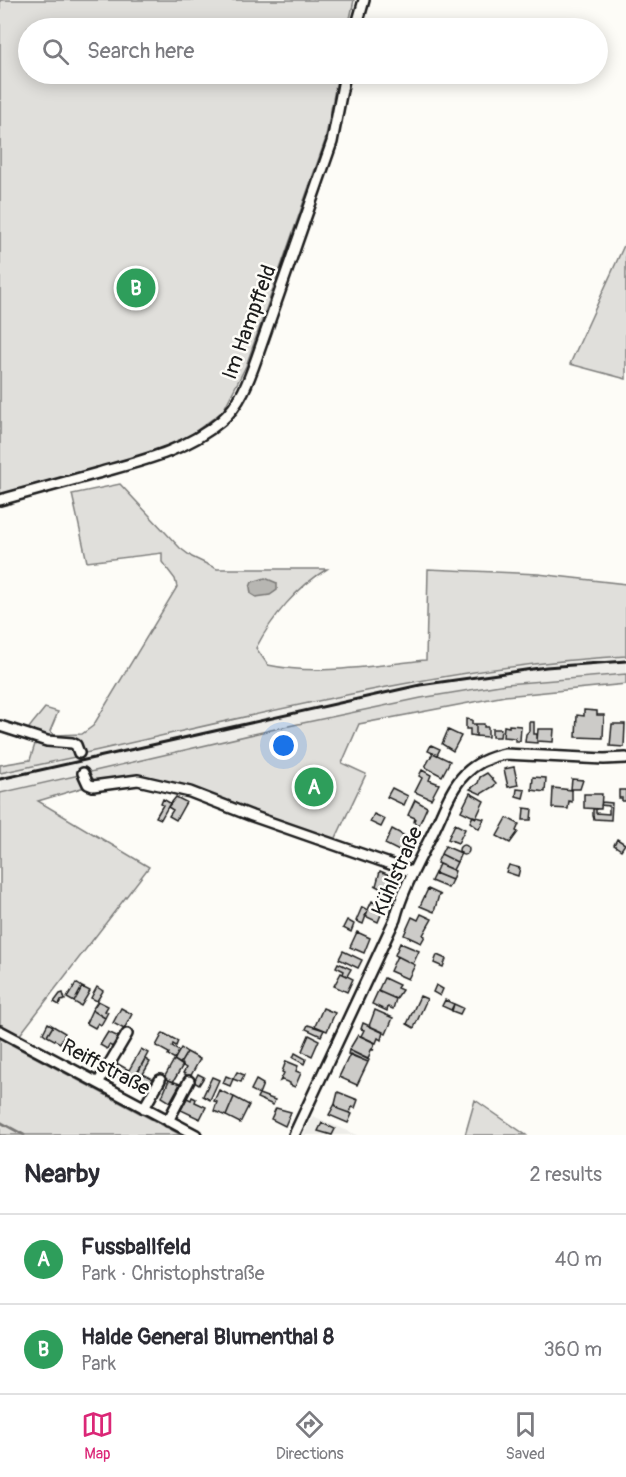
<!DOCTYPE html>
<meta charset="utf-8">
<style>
:root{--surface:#fff;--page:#f2f2f3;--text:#2b2b33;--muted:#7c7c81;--line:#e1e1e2;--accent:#db2777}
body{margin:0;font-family:Pangolin,sans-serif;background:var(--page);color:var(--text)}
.you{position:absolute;left:284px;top:746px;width:21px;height:21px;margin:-15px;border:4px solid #fff;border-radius:50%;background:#1a73e8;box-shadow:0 0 0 9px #1a73e833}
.badge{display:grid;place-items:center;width:39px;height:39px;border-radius:50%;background:var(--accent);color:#fff;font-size:20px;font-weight:700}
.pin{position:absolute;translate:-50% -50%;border:3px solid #fff;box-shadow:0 2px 6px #0006}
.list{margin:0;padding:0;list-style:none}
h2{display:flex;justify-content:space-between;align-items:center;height:78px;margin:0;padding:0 24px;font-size:26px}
h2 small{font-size:20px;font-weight:400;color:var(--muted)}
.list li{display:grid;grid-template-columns:39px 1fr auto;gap:18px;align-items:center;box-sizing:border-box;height:90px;padding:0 24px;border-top:2px solid var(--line)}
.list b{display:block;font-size:22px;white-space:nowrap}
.list p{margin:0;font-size:20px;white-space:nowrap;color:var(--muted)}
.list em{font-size:20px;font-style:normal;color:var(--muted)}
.icon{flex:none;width:33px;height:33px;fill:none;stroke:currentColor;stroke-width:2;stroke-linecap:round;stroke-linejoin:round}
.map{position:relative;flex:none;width:626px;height:1135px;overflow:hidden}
.search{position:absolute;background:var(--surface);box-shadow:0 3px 15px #0003;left:18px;right:18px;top:18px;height:66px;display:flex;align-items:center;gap:15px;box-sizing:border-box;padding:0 21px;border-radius:33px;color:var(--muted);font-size:22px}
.sheet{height:258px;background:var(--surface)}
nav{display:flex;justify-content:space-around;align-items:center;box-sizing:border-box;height:84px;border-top:2px solid var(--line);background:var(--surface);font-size:16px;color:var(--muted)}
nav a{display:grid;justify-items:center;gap:3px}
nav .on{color:var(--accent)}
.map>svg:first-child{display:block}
.built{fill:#eeede9}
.green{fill:#e0dfdb;stroke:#7e7e7c;stroke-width:1.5}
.water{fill:#b7b6b2;stroke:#797876;stroke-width:1.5}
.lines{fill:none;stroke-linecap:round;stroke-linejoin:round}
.stream{stroke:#797876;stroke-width:3}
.building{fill:#cccbc8;stroke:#1c1c1c;stroke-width:1.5}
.minor-tunnel{stroke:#dbdad6;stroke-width:9;stroke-dasharray:9 4.5;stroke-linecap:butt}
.minor-casing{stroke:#1c1c1c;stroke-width:14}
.minor{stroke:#fdfcf7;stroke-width:9}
.rail{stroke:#1c1c1c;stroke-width:3}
.labels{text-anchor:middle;stroke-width:5;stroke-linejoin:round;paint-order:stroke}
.street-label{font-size:21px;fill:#1c1c1c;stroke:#fdfcf7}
</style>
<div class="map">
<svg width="626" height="1135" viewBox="0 0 626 1135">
<rect width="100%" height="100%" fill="#fdfcf7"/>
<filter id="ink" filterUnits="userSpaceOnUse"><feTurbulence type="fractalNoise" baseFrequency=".0167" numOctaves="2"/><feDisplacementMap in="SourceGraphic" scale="12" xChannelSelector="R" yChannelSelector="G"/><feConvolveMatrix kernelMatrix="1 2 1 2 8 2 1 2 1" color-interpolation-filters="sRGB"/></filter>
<g filter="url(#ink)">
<path class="built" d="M626,656V674L465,690L422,698L0,793V773L376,689L504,666L546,661Z
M313,1116L357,1135H303Z"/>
<path class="green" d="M0,0H354L348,28H28V74H338L325,141L246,366L223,411L166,453L0,500Z
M626,241V379L570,364Z
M120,484L180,548L192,557L217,569H327C297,587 272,617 256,648L268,665C319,676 374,665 426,660L428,569L538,574L626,584V656C441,666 262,714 81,754L80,749L26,733C29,726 39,716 45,708L58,712L50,731L54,735L82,734L93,726L177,587L175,579L162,562V553L87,562L72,494Z
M626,674V684L505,696L359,724L342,763L366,774L334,842L138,779L94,784L86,773L284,727L421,698L506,684Z
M36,741L63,743L73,748L75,757L0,773V765L30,760Z
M79,775L88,786L38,801L149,867L12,1045L181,1135H0V793Z
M475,1100L526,1135H465Z"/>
<path class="water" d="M265,578L277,583V590L270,595L256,597L251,594L250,587L252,582Z"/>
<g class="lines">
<path class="stream" d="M0,1122L24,1135"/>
</g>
<path class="building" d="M584,710L597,711V715H604L603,738L576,737L577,715L584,716Z
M466,719L472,720V724H476V736L470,735V729H466Z
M529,722H534V734H537V743L525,742L526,734L529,731Z
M476,724H484V727H488V737L476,736Z
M612,724H625L624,747L610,746Z
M509,725L521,726L520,741H515V738L503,737L504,726L509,727Z
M492,729H501L500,737H492Z
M538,729H554L553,742L537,741Z
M448,730L461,736L453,751L442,744Z
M431,745L440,749L437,755L428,751Z
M433,753L450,761L442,776L425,767Z
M514,767L518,785L508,787L504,769Z
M422,770L431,775L429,780L439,784L431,799L415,792L422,778L419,776Z
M487,773L496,783L494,786L481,794L470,789L478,783L480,777Z
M533,777L546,778L545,792L532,790Z
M572,779L583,780L580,789H571Z
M392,788L408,796L404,805L387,797Z
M553,788L572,790V802L569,801L568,809L552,808Z
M517,789L525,790L523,798L516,796Z
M619,790H626V801H622V798H619Z
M470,793L484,801L476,818L461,811Z
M584,794H602L601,809L584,808Z
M176,797L186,802L176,820L169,816L173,810L168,807Z
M163,799L170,803L161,819L156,817L163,805L161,804Z
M415,800L427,807L419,825L414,822L415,818L408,815Z
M602,802L612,803L611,820L594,819L593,816V809H596V813L609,814V806L601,805Z
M524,808L532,809L531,820H523Z
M374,814L385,819L381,827L370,822Z
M473,816L484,819L479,829L470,822Z
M507,818L519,824L516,831L518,832L510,843L497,836Z
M455,824L465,829L458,843L448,839Z
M392,829L407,837L399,851L385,844Z
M617,839L625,844L621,850L614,845Z
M459 850a5 5 0 1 1 10 0a5 5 0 1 1-10 0Z
M445,846L461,853L457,862L441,854Z
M441,854L457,862L453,870L437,863Z
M439,864L455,871L452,880L435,873Z
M509,865L520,868L518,876L506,872Z
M380,871L394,877L387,892L374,885L376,886Z
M435,873L452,880L448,888L431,881Z
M428,889L441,895H439L434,912L420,906Z
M372,901L384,907L378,922L365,916Z
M362,907L368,910L363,924L356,921Z
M421,914L432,919L423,935L425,936L421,943L404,935L412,917L418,920Z
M347,920L354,924L351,932L343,928Z
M357,932L370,938L364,953L350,947Z
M400,943L419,951L413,964L395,955Z
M343,951L362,960L358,968L339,959Z
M437,955L446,959L443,967L434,963Z
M397,956L415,965L408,979L390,971Z
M338,963L351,969L347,976L343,974L344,971L336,967Z
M341,973L353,979L347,992L334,986Z
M384,978L399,985L397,988L402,990L396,999L378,991Z
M76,983L82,987L74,1002L67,998Z
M436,985L443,989L440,996L433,992Z
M82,987L90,991L81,1006L74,1002Z
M97,987L103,991L97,1001L91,998Z
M378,991L396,999L393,1009L388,1007L387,1011L372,1004Z
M63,993L65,1000L61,1001L59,1005L54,1002L60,994Z
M420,996L427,999L414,1028L407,1024Z
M445,1000L454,1004L451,1010L442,1006Z
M98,1001L108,1006L105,1011L108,1012L105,1018L92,1010Z
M454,1004L463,1008L460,1014L452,1011Z
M121,1008L132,1014L124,1029L113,1023Z
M323,1008L335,1013L327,1031L315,1026Z
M92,1010L105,1018L101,1025L98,1023L95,1028L86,1023Z
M375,1010L393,1018L386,1034L369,1026Z
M48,1023L53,1026L47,1036L43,1033Z
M363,1023L383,1032L381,1040L378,1038L376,1043L361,1036L364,1030L361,1029Z
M308,1025L324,1030L321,1036L306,1029Z
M53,1026L65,1033L60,1043L47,1036Z
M108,1032L119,1037L113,1047L109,1045L107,1049L100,1045Z
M163,1033L178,1041L176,1046L173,1044L172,1047L179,1051L175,1059L168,1055L169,1053L156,1046Z
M309,1035L319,1040L312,1056L302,1051Z
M358,1035L375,1043L372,1049L374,1050H371L368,1059L349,1050Z
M181,1048L187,1052L180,1064L174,1060Z
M141,1049L148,1053L131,1084L121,1079L127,1069L129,1070Z
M349,1050L369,1060L368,1062L348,1054Z
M187,1052L200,1059L190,1077L183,1073L186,1068L180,1064Z
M295,1053L306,1059L304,1064L293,1058Z
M350,1054L368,1062L357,1085L339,1077Z
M145,1059L150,1062L143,1074L157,1081L151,1090L134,1081Z
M174,1060L183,1065L173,1082L164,1078Z
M286,1061L298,1066L296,1071L301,1073L295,1087L290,1085V1083L282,1080L280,1081L284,1073L282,1072Z
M118,1064L127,1069L121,1079L113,1074Z
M237,1072L244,1075L241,1082L233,1079Z
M198,1074L204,1077L199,1085L194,1082Z
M226,1076L233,1079L230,1086L223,1083Z
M212,1077L219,1080L210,1100L203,1096Z
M169,1080L180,1084L170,1102L162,1097Z
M256,1080L263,1084L259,1094L251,1090Z
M219,1090L234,1097L226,1116L214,1111L217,1102L214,1101Z
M338,1092L358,1100L355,1108L352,1107L350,1113L352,1114L338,1109L335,1104Z
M259,1094L275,1100L273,1105L257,1098Z
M192,1097L196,1099L195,1102L206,1107L200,1119L181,1110L187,1098L191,1100Z
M234,1097L249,1105L240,1123L226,1116Z
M335,1104L338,1109L352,1114L348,1123L329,1115Z
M276,1108L291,1112L285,1126L271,1119Z
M322,1123L335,1129L332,1135L318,1131Z"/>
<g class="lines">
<path class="minor-tunnel" d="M79,753L83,773"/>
<g class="minor-casing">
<path id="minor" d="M356,28L364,0
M0,500C33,491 66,482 98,473C141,461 186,451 221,421C240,405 249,380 257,357L332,142L345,74
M0,726L47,741L72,743L76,745L79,753
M83,773L88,784L93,786L138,780L190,792L252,816L413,872
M0,1031L196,1135
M98,1083L127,1034
M144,1108L160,1080
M168,1121L189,1081
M294,1135L395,919C403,888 420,859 434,830C443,812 450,789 465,774C476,763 490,757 505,754L604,759L626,758"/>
</g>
<use href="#minor" class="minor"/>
<path class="rail" d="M0,779L420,685L546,667L626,661"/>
</g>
</g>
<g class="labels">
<g class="street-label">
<text transform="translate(249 322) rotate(-70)" y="7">Im Hampffeld</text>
<text transform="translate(397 871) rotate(-66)" y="7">Kühlstraße</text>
<text transform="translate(106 1067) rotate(28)" y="7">Reiffstraße</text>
</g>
</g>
</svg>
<div class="you"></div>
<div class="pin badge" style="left:314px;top:787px;background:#2e9e5b">A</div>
<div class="pin badge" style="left:136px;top:288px;background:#2e9e5b">B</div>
<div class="search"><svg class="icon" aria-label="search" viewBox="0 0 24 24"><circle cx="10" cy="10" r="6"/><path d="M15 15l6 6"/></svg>Search here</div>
</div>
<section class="sheet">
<h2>Nearby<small>2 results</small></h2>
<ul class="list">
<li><span class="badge" style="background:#2e9e5b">A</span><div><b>Fussballfeld</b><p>Park · Christophstraße</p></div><em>40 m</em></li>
<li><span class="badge" style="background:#2e9e5b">B</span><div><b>Halde General Blumenthal 8</b><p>Park</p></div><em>360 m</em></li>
</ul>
</section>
<nav>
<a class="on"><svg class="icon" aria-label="map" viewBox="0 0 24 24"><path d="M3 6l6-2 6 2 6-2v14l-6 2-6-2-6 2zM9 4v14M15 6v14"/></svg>Map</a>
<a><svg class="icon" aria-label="directions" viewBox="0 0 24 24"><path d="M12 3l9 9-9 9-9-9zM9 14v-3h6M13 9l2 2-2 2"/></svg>Directions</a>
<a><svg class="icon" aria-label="saved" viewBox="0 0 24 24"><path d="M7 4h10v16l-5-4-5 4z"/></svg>Saved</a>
</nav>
